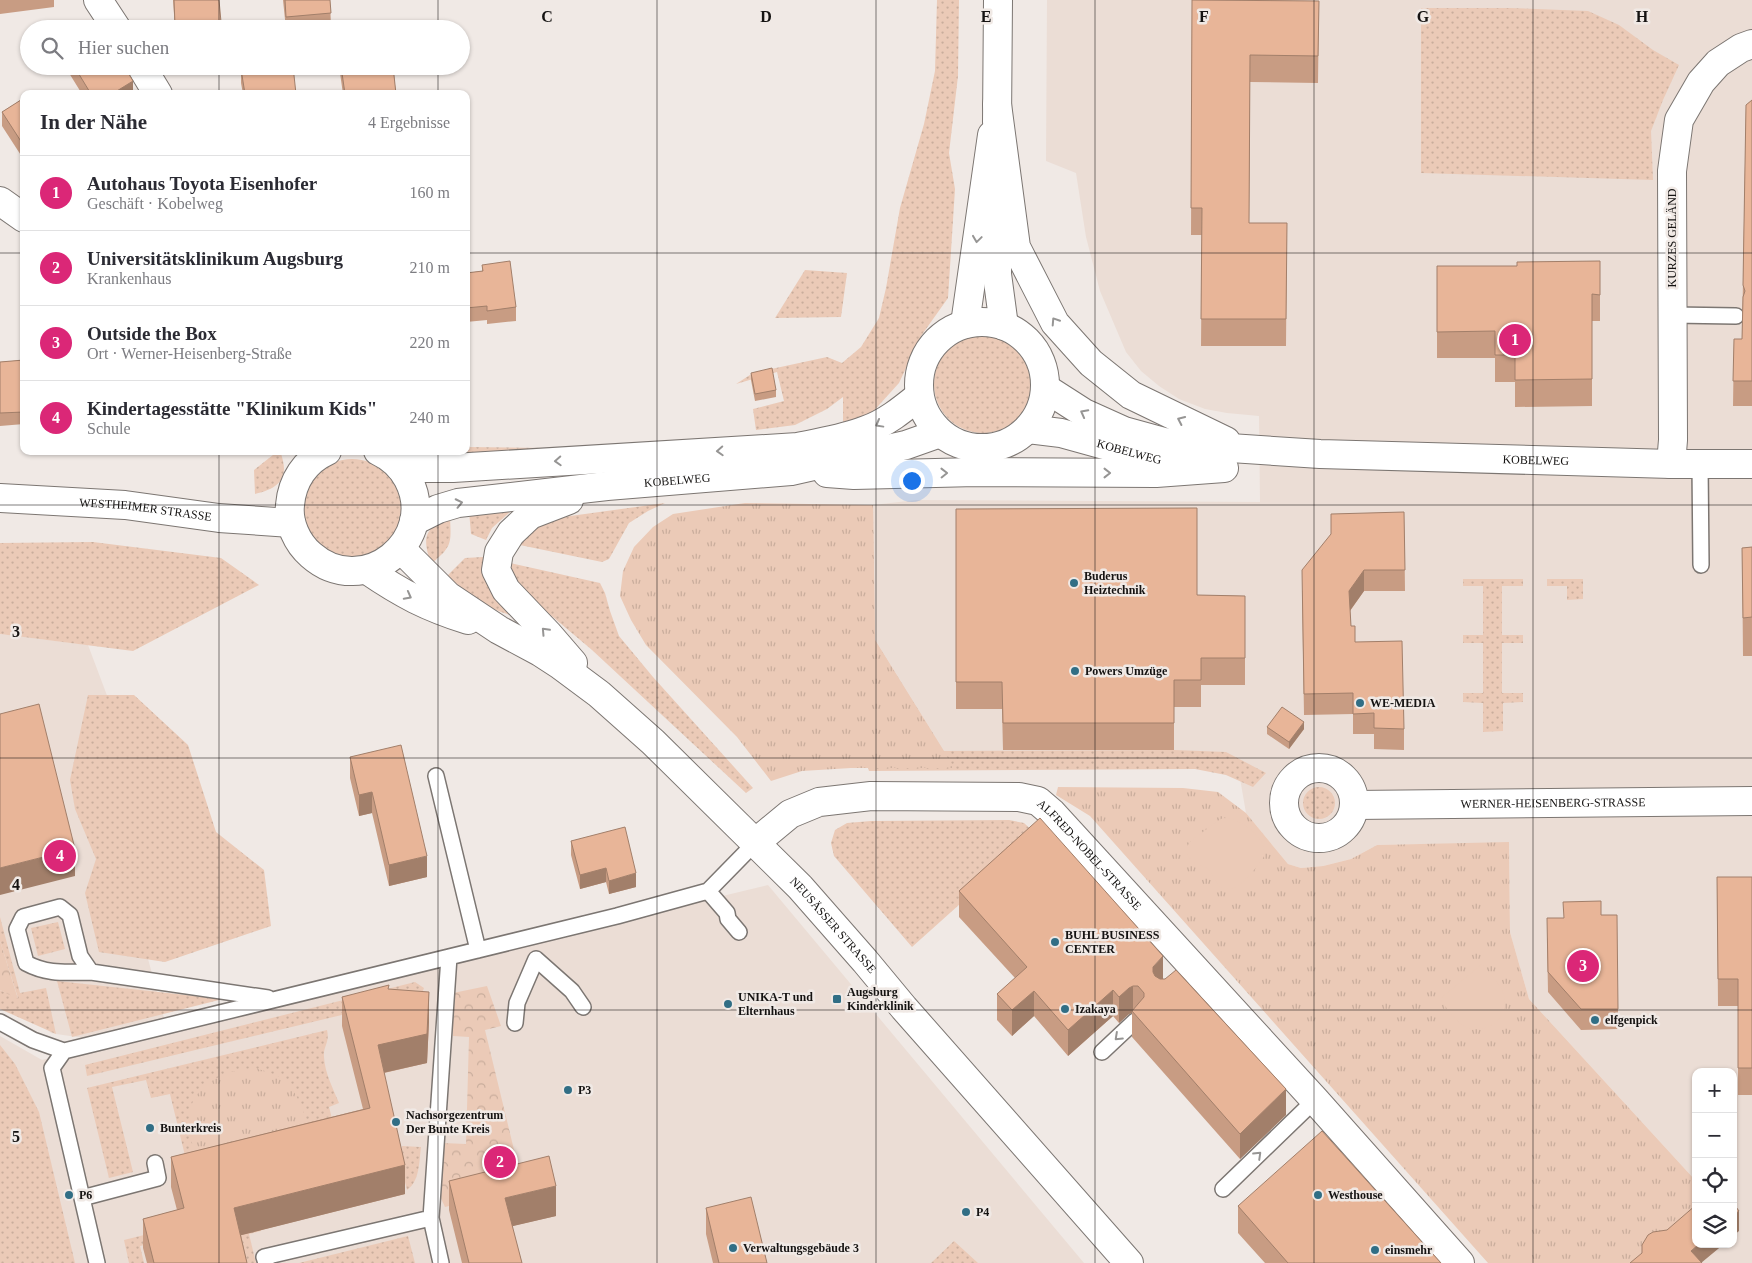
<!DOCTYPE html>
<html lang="de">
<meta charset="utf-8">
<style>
:root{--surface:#fff;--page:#f7f7f7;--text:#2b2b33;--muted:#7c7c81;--line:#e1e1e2;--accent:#db2777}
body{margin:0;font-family:"Times New Roman",serif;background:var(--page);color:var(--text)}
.controls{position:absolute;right:15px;bottom:15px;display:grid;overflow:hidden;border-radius:10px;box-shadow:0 1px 4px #0004}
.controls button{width:45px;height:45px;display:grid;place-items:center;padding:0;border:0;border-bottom:1px solid var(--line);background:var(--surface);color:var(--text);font:25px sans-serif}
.you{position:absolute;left:911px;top:480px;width:18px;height:18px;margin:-12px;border:4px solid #fff;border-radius:50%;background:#1a73e8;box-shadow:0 0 0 8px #1a73e833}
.badge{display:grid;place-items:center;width:32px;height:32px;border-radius:50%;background:var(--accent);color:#fff;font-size:16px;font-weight:700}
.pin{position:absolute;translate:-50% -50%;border:2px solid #fff;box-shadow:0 1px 5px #0006}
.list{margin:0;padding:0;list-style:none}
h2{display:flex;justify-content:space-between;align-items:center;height:65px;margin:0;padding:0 20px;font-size:21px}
h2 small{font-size:16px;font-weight:400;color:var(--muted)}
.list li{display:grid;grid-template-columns:32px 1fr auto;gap:15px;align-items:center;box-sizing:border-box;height:75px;padding:0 20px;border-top:1px solid var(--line)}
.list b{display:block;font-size:19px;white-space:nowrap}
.list p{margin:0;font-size:16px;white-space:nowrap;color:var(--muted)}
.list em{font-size:16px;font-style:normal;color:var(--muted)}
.icon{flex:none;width:28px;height:28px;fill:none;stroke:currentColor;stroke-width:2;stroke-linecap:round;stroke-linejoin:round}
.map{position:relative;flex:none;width:1752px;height:1263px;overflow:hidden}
.search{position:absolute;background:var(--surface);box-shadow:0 1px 4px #0004;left:20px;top:20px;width:450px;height:55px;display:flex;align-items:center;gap:12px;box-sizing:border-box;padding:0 18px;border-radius:28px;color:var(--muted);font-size:19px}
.panel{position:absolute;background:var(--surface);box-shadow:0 1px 4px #0004;left:20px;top:90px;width:450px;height:365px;border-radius:10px}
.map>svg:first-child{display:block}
.built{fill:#ebddd5}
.grass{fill:url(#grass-dots)}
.forest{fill:url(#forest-crowns)}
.park{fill:url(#park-tufts)}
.pitch{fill:#ebcab7}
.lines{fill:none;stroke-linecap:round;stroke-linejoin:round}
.lane-casing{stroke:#7c7672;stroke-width:18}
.street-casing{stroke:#7c7672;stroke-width:30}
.secondary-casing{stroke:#7c7672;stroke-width:30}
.lane{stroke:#fff;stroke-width:15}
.street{stroke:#fff;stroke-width:28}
.secondary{stroke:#fff;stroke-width:28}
.wall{fill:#c89c83}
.shaded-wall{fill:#a27f6a}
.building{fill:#e8b598;stroke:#a27f6a}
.oneway{stroke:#969594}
.grid{fill:none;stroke:#151312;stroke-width:1;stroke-opacity:0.55}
.poi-dot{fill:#316e85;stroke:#f0e9e5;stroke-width:2}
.labels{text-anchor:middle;stroke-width:5;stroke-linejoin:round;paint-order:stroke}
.street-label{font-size:12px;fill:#151312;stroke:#f0e9e5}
.poi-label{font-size:12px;font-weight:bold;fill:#151312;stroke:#f0e9e5;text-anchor:start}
.grid-label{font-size:16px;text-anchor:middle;font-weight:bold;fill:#151312;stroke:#f0e9e5;stroke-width:5;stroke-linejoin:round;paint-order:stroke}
</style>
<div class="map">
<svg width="1752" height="1263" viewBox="0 0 1752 1263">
<defs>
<pattern id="grass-dots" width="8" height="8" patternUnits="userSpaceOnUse" patternTransform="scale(1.25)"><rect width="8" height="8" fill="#ebcab7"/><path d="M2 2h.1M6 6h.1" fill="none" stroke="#c9ad9c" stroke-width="1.8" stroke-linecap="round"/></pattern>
<pattern id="forest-crowns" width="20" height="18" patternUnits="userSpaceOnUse" patternTransform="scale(1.25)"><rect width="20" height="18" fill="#ebcab7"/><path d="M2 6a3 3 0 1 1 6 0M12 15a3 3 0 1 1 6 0" fill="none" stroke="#c9ad9c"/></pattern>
<pattern id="park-tufts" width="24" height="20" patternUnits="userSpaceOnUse" patternTransform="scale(1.25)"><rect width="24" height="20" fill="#ebcab7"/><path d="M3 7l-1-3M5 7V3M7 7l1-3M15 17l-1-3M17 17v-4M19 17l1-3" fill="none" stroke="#c9ad9c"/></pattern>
</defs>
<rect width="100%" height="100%" fill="#f0e9e5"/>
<path class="built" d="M1047,0H1752V1263H1637L1696,1244H1733V1072H1696V1181L1529,999L1510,932L1509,843L1377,845L1351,859L1323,866L1301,868L1288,864L1246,813L1237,761L954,768L875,640L873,505L916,500L1260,502L1259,416L1227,413L1205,409L1179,399L1159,386L1141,371L1126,352L1100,291L1086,237L1076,173L1046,161Z
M0,634L88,645L114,714L84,722L164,1018L84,1038L56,1034L51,1033L18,999L0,990Z
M768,885L1084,1263H0V1036L42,1060Z"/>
<path class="grass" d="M937,0H959L958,76L949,153L955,189L948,298L921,336L899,383L870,415L843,422V397L827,409L795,425L756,430L753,409L784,401L777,372L736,384L753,373L827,357L842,363L861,347L879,318L886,288L900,208L924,124L935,71Z
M1421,8H1510L1588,11L1619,25L1653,50L1679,65L1663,100L1651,131L1653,180L1421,173Z
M805,270L847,273L841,317L775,318Z
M934 384a49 49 0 1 1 98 0a49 49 0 1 1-98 0Z
M466,447L618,449L461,458V451H466Z
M278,451H280C290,477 281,488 255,494L254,470Z
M303 508a49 49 0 1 1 98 0a49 49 0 1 1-98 0Z
M665,503L648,511L629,523L609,559L602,562L515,544L538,523L563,517Z
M873,505L875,640L944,751L1174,750L1226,752L1266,773L1253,787L1226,775L1195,769L869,771L843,691Z
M510,507V512L492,528L486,540L471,534L469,511Z
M450,516C451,543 453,546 431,564C422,537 424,529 450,516Z
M93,542L221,558L259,585L133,651L0,634V543Z
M483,557L486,571L519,617C491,612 468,595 444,579L465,558Z
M510,563L600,583L605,593L610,611L619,636L653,677L753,788L746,793L592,650L541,607L516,583Z
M1463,579H1523V586H1502V635H1523V643H1502V693H1523V702L1503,703V731L1483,732V703L1463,702V693H1483V643H1463V635H1483V586H1463Z
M1547,579H1583V599L1567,600V586H1547Z
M88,695H134L188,745L216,832L264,870L271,926L165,962L99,952L85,893L96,859L75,809L70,780Z
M1303 803a16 16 0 1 1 32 0a16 16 0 1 1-32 0Z
M1009,820L1024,823L1037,835L912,947L834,856L831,843L835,830L847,823L871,821Z
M0,917L20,993L46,988L56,1034L0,1009V990L18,998L0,941Z
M58,922L65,949L38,956L31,928Z
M57,981L223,999L72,1037Z
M415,982L424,988L421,996L87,1076L85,1065Z
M327,1030C330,1043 323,1046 324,1057C325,1074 333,1088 339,1103L329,1107L334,1126L188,1168L170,1094L151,1098L146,1080L112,1087L133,1172L109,1178L87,1088Z
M0,1045L15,1064L39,1112L75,1263H0Z
M402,1146L421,1147C419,1162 420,1181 407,1190L401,1166Z
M254,1207L261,1231L249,1234L256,1263H242L230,1214Z
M156,1232L158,1242L140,1246L144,1263H129L124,1240Z
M408,1236L415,1263H299Z
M954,1241L978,1263H931Z"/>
<path class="forest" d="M0,941L18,999L0,990Z
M487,986L501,1026L485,1030L523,1187L445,1207L438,1192L443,1143L466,1144L469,1037L453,1036V993Z"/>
<path class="park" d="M745,503L873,505L875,640L954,768H851L802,771L771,781L737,737L646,645L631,620L620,596L623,571L634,547L653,527L673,514Z
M1058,787L1183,788L1218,792L1246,813L1288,864L1301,868L1323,866L1351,859L1377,845L1509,842L1510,932L1529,999L1696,1181V1216L1637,1263H1488L1090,816L1056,795Z
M255,1068C265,1071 276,1074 284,1080C297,1089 308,1123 312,1138L198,1165C194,1151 190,1138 189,1124C186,1088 224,1069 255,1068Z"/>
<path class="pitch" d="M1223,818C1240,818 1267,836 1264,856C1262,862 1245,881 1239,885C1235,889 1226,890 1221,887C1214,883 1214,873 1208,869C1203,865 1196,866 1191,860C1186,854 1185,846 1192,840L1219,820Z
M1482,964C1489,973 1501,984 1504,995C1510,1018 1486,1036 1466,1027C1455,1022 1447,1008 1440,999Z"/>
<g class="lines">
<g class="lane-casing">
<path id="lane" d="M1673,315L1736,316
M1700,464L1701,565
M436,776L478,950
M708,891L727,913L728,919L739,932
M91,972C67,972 48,975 26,963L17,929L23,917L60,907L70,915L80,956L91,972L268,998
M0,1022L33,1040L64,1051L617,916L708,891L755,843
M515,1023L517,1003L536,959L572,991L583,1007
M64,1051L52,1068L97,1263
M1102,1052L1135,1021
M1223,1189L1315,1100
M82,1198L158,1178L155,1163
M266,1263L264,1257L431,1218
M441,1263L431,1218L449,957"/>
</g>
<g class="street-casing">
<g id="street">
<path d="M98,0L117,29"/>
<path d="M141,66L158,94"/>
<path d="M1671,464L1673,440L1672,171L1679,120L1701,82L1718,63L1741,48L1752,44"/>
<circle cx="1319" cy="803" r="35"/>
<path id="s1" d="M1354,805L1752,801"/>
<path id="s2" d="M755,843L790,814L819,802L871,796L1019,797L1038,801L1052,813L1315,1100L1460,1263"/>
</g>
</g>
<g class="secondary-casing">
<g id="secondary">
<path d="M997,104L1016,247L1055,323L1091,363L1131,395L1226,441"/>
<path d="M997,122L998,0"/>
<path d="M0,201L24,218"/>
<path d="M997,213V274L1004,326"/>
<circle cx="982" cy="385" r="63"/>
<path d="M965,324L992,135"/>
<path id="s3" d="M1045,388L1084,413L1124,431L1164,442L1200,446L1320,454L1671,464H1752"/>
<path id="s4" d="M1028,429L1061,433L1155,459L1173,461"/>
<path d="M327,451C305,461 292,481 290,505C288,523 297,543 311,555C363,601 440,540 408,479C401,466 391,457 378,451"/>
<path d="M401,468H453L798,447C820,442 844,439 866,430C886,423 903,409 919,396"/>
<path d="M827,473L854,475L976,472L1156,473L1224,468"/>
<path id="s5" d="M0,498L125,505L219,518L291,523"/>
<path d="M569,500L530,515L511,533L499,552L496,570L506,590L548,634L573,663"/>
<path id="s6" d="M414,521L438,509L458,503L607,486L791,471L906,445L940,433"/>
<path id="s7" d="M401,549L448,596L499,630L540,652L560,665L599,694L653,742L800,887L865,961L904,1008L1129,1263"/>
<path d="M367,570C402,594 427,607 468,620"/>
</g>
</g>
<use href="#lane" class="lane"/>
<use href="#street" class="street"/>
<use href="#secondary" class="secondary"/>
</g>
<path class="wall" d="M0,0H54V7L0,14Z
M173,0H219L221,29H175Z
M283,0H330L331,27L314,29H286Z
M1192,0L1319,1L1318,83L1250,82L1249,223H1287L1286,346H1201L1202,235H1191Z
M69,66H124L133,94H82L69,73Z
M340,66H393L396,94H343L340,73Z
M241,69L296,94H243L241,83Z
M24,98V160L2,126V112Z
M1752,100V406H1733L1734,339H1742L1746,105Z
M1600,261V321H1592V406L1515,407V382H1495V358H1437V266H1517Z
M482,265L516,307V321L487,324V320L466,322V273L482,271Z
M24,360V424L0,426V362Z
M751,373L776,390V397L755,401L751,380Z
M956,509L1197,595L1245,596V685H1201V707H1174V750H1003L1002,709H956Z
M1404,512L1405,591H1364L1350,611L1351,626L1355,642L1404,729V750L1374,749V734H1353V714L1304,715L1302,591Z
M1752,547V656H1743L1742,548Z
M1267,727L1304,729L1289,749L1267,734Z
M350,757L427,877L389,886L372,813L359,816L350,778Z
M571,841L636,887L609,894L606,882L580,889L571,855Z
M1717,877H1752V1095H1738V1006H1718Z
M959,891L1163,979L1286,1115L1240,1159L1132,1037V1013L1129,1014L1119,1023L1113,1016L1068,1056L1034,1016L1012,1036L997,1020V994L1015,978L959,917Z
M1601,915L1618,1009V1029L1581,1030L1548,992L1547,939L1563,918Z
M389,989L429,1021L427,1063L384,1073L405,1194L241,1235L247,1263H147L143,1248V1219L177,1210L171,1187V1157L363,1109L342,1026V997Z
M449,1181L556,1216L512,1226L522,1263H462L449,1210Z
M1238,1206L1441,1263H1265L1238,1233Z
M706,1208L767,1263H713L706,1234Z"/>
<path class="shaded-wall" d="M133,81V94H112Z
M1364,570V591L1349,612V591Z
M1304,722V729L1289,749V742Z
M372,792V813L359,816V795Z
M75,849V876L0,895V868Z
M427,856V877L389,886V865Z
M606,868V882L580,889V875Z
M636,873V887L609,894V881Z
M1163,956V982L1153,998V967Z
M1133,986V1012L1132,1011V1013L1129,1014L1119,1023V997L1129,988Z
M1113,990V1016L1068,1056V1030Z
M1034,991V1016L1012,1036V1010Z
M429,992V1021L427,1063L378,1074V1045Z
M1286,1089V1115L1240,1159V1134Z
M405,1165V1194L234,1237V1208Z
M556,1186V1216L505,1228V1198Z
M1739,1211V1231L1733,1236V1216Z
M1699,1244H1724L1701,1263L1691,1251Z"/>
<path class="building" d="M174,0H219L221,22L175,25Z
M285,0H330L331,13L286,17Z
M1192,0L1319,1L1318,56L1250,55L1249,223H1287L1286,319H1201L1202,208H1191Z
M74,66H124L133,81L112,94H91Z
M259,66H293L296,94H245L241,69Z
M341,66H393L396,94H345Z
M24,98V146L2,112Z
M1752,100V381H1733L1734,339H1742L1743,297L1745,291L1743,285L1746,105Z
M510,261L516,307L487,311V306L466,308V273L483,271L482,265Z
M1600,261V295L1592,294V379L1515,380V355H1495V331L1437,332V266H1517V262Z
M24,360V412L0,413V362Z
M772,368L776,390L755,394L751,373Z
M1197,508V595L1245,596V658H1201V680H1174V723H1003L1002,682H956V509Z
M1404,512L1405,570H1364L1349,591L1351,626H1355V642L1402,641L1404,729L1374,728V713L1353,714V693L1304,694L1302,570L1331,534V514Z
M1752,547V617L1743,618L1742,548Z
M39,704L75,849L0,868V714Z
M1282,707L1304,722L1289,742L1267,727Z
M401,745L427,856L389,865L372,792L359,795L350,757Z
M1040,818L1163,956L1153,967V972L1155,976L1160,979H1165L1176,970L1286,1089L1240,1134L1132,1011L1144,997V993L1138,986H1133L1129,988L1119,997L1113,990L1068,1030L1034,991L1012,1010L997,994L1027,967L959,891Z
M625,827L636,873L609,881L606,868L580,875L571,841Z
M1717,877H1752V1068H1738V979H1718Z
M1601,901V915H1617L1618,1009H1581L1548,972L1547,918H1564L1563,902Z
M389,985L388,989L429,992L427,1034L378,1045L405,1165L234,1208L247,1263H154L143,1219L184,1208L171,1157L370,1108L342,997Z
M1322,1131L1441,1263H1288L1238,1206Z
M549,1156L556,1186L505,1198L522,1263H469L449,1181Z
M751,1197L767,1263H719L706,1208Z
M1733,1203L1739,1211L1733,1216Z
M1696,1205V1244H1699L1691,1251L1702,1263H1630L1642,1253V1245L1648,1235L1653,1232L1667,1230Z"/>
<defs><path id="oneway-chevron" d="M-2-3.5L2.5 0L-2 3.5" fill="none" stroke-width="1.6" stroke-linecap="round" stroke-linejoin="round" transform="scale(1.25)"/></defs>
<g class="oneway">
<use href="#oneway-chevron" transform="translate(977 239) rotate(98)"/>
<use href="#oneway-chevron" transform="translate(1055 321) rotate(-123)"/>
<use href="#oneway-chevron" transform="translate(1084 413) rotate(-152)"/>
<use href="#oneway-chevron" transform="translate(1181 420) rotate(-155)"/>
<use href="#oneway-chevron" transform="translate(879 424) rotate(151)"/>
<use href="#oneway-chevron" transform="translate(720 451) rotate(177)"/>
<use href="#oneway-chevron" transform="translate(558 461) rotate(177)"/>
<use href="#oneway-chevron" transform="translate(944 473) rotate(-1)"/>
<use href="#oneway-chevron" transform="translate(1107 473)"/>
<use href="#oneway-chevron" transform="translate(459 503) rotate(-12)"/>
<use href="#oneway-chevron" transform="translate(408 596) rotate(28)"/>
<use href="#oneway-chevron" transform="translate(545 631) rotate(-133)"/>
<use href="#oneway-chevron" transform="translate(1118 1037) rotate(137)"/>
<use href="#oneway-chevron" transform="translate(1258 1155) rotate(-44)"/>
</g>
<path class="grid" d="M219,0V29M438,0V29M657,0V1263M876,0V1263M1095,0V1263M1314,0V1263M1533,0V1263M219,66V94M438,66V94M0,253H24M466,253H1752M219,451V1263M438,451V1263M0,505H1752M0,758H1752M0,1010H1752"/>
<g class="poi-dot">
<circle cx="1074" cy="583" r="5"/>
<circle cx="1075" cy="671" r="5"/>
<circle cx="1360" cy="703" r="5"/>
<circle cx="1055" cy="942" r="5"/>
<rect x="832" y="994" width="10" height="10" rx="2.5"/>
<circle cx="728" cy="1004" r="5"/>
<circle cx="1065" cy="1009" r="5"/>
<circle cx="1595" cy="1020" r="5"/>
<circle cx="568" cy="1090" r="5"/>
<circle cx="396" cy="1122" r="5"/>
<circle cx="150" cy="1128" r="5"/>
<circle cx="69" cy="1195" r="5"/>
<circle cx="1318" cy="1195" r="5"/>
<circle cx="966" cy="1212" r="5"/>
<circle cx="733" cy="1248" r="5"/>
<circle cx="1375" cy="1250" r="5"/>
</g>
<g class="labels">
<g class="street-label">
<text transform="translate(1672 238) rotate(-90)" y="4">KURZES GELÄND</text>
<text dy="4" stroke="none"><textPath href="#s4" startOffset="104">KOBELWEG</textPath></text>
<text dy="4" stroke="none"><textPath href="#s3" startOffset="504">KOBELWEG</textPath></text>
<text dy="4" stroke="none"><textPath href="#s6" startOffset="268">KOBELWEG</textPath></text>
<text dy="4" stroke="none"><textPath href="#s5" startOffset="146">WESTHEIMER STRASSE</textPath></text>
<text dy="4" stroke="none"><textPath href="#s1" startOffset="199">WERNER-HEISENBERG-STRASSE</textPath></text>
<text dy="4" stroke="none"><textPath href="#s2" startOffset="371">ALFRED-NOBEL-STRASSE</textPath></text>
<text dy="4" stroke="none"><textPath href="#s7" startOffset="576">NEUSÄSSER STRASSE</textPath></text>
</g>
<g class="poi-label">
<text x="1084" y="580">Buderus<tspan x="1084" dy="14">Heiztechnik</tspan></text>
<text x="1085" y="675">Powers Umzüge</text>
<text x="1370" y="707">WE-MEDIA</text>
<text x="1065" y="939">BUHL BUSINESS<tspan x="1065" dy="14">CENTER</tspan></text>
<text x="847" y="996">Augsburg<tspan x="847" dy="14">Kinderklinik</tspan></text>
<text x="738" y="1001">UNIKA-T und<tspan x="738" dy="14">Elternhaus</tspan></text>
<text x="1075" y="1013">Izakaya</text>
<text x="1605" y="1024">elfgenpick</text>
<text x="578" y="1094">P3</text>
<text x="406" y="1119">Nachsorgezentrum<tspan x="406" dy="14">Der Bunte Kreis</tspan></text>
<text x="160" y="1132">Bunterkreis</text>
<text x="79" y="1199">P6</text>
<text x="1328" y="1199">Westhouse</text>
<text x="976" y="1216">P4</text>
<text x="743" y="1252">Verwaltungsgebäude 3</text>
<text x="1385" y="1254">einsmehr</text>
</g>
</g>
<g class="grid-label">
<text x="547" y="22">C</text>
<text x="766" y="22">D</text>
<text x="986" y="22">E</text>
<text x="1204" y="22">F</text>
<text x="1423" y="22">G</text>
<text x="1642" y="22">H</text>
<text x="16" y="637">3</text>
<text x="16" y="890">4</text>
<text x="16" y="1142">5</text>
</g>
</svg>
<div class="controls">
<button>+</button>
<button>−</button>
<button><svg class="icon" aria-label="locate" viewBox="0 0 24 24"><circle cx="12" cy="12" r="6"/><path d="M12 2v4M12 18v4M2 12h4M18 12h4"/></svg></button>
<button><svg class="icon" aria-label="layers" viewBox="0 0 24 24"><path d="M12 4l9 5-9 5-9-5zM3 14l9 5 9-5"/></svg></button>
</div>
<div class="you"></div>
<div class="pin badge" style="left:1515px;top:340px">1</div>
<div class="pin badge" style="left:500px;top:1162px">2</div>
<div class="pin badge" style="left:1583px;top:966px">3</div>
<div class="pin badge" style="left:60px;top:856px">4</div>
<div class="search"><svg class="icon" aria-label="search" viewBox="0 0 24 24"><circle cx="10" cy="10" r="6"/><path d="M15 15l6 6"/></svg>Hier suchen</div>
<section class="panel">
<h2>In der Nähe<small>4 Ergebnisse</small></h2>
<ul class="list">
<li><span class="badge">1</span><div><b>Autohaus Toyota Eisenhofer</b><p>Geschäft · Kobelweg</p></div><em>160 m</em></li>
<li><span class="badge">2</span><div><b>Universitätsklinikum Augsburg</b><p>Krankenhaus</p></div><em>210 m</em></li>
<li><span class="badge">3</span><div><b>Outside the Box</b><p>Ort · Werner-Heisenberg-Straße</p></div><em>220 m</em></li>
<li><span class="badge">4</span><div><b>Kindertagesstätte &quot;Klinikum Kids&quot;</b><p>Schule</p></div><em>240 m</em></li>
</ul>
</section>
</div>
